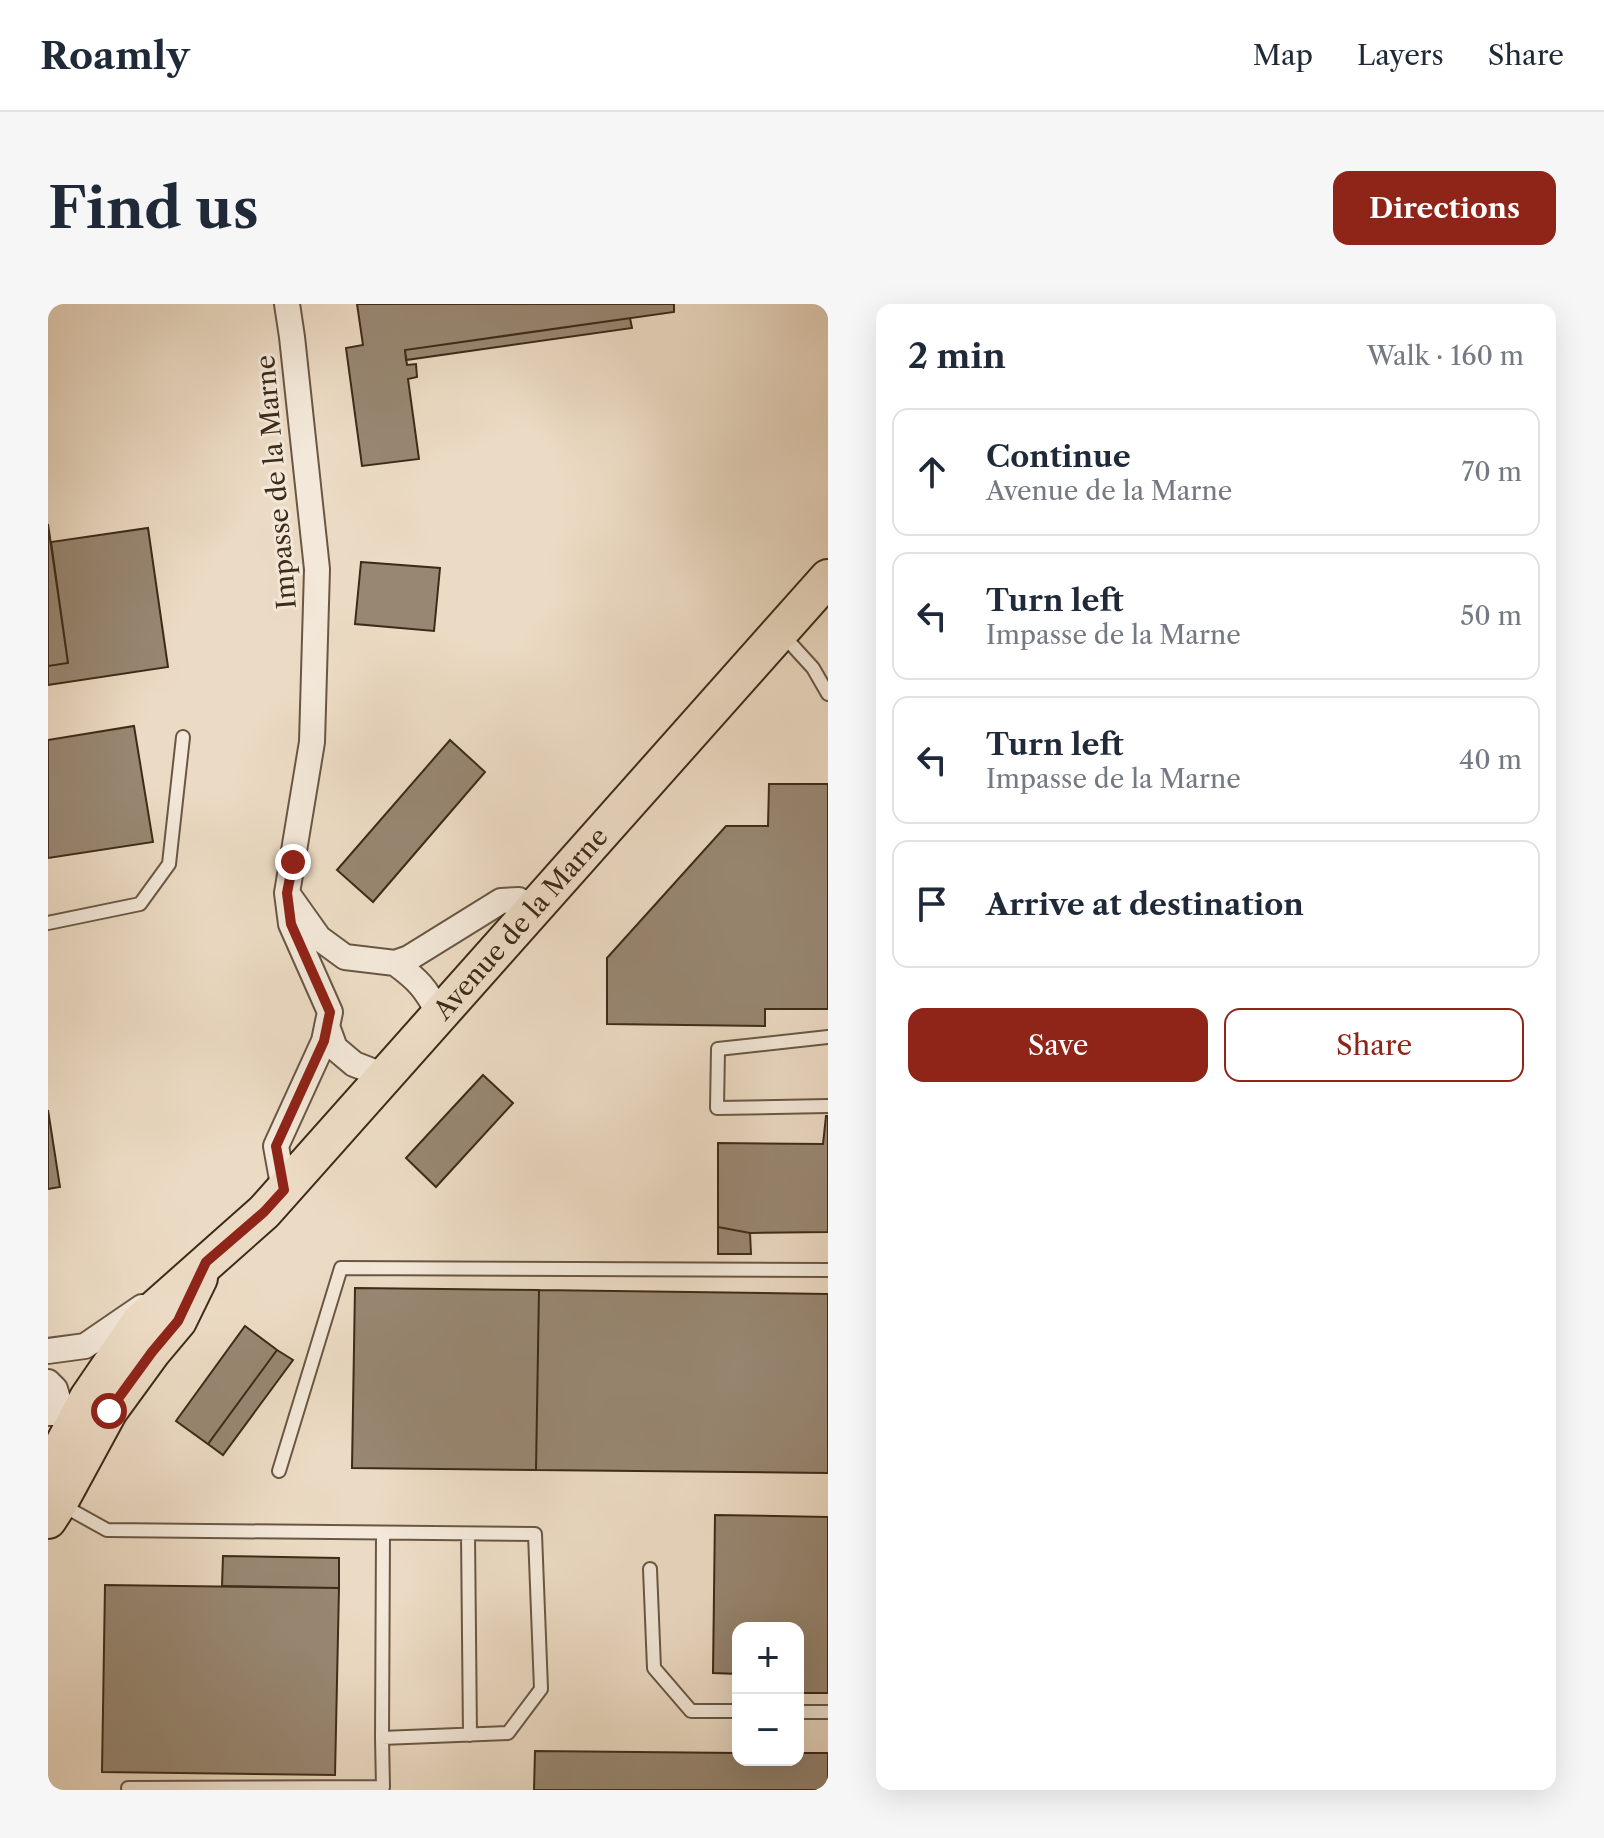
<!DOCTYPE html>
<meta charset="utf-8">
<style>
:root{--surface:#fff;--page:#f6f6f7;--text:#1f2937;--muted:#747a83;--line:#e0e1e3;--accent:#8f2418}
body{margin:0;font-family:"Libre Caslon Text",serif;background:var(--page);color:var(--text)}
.controls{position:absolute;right:24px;bottom:24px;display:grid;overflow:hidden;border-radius:16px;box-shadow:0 8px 32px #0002}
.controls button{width:72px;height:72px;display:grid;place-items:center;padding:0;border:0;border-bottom:2px solid var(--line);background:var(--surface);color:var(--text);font:40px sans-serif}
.stop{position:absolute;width:24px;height:24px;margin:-18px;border:6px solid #8f2418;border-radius:50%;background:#fff}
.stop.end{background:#8f2418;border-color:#fff;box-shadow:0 2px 8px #0008}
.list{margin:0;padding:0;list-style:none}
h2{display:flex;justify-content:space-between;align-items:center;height:104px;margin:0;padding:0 32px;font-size:34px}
h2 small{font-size:26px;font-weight:400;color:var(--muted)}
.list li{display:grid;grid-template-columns:52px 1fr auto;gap:24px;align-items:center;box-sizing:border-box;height:128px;margin:0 16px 16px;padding:0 16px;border:2px solid var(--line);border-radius:16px}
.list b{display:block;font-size:30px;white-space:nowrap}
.list p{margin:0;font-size:26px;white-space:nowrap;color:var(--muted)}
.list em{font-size:26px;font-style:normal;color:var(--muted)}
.actions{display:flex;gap:16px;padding:24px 32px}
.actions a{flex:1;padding:18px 0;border:2px solid var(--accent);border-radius:16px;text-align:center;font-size:28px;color:var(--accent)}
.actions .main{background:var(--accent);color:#fff}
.icon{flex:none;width:44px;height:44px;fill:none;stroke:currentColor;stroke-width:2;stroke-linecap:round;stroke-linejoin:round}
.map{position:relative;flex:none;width:780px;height:1486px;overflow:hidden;border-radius:16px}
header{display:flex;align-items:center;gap:48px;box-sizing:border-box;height:112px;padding:0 40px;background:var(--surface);border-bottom:2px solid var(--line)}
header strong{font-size:38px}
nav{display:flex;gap:44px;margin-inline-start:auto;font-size:28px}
.intro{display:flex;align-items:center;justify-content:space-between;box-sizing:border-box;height:192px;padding:0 48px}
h1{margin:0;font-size:56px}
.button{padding:20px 36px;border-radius:16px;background:var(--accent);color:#fff;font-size:28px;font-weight:700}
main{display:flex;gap:48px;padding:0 48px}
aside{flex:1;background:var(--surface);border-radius:16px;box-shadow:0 8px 32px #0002}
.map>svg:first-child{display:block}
.building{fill:#988772;stroke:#3d2b19;stroke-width:2}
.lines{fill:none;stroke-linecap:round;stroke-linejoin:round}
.lane-casing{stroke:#695744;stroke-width:16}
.street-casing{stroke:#695744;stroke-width:28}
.primary-casing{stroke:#3d2b19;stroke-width:40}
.lane{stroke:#f3e8d9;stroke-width:12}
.street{stroke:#f3e8d9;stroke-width:24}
.primary{stroke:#ecdbc4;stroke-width:36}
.route{stroke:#8f2418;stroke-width:10}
.labels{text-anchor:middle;stroke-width:6;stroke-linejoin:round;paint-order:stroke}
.street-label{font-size:26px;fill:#3d2b19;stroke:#f3e8d9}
</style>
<header>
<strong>Roamly</strong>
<nav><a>Map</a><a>Layers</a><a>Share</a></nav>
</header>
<div class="intro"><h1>Find us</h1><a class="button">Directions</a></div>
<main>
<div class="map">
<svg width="780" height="1486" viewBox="0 0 780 1486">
<rect width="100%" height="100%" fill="#ecdbc4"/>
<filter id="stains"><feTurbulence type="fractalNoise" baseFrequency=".0025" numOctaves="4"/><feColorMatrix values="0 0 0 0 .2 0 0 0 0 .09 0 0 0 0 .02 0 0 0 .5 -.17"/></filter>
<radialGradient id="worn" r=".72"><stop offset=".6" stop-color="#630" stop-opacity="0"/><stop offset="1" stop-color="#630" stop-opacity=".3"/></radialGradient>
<path class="building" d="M309,0H626V8L357,46L359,61L368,60L369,73L360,75L371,155L314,162L298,44L315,41Z
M582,14L584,24L358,56L357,46Z
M0,220L20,359L0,362Z
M100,224L120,363L0,381V362L20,359L3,238Z
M313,258L392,264L386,327L307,320Z
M86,422L105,538L0,554V436Z
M402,436L437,468L325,598L289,566Z
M721,480H780V705H717V722L559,720V654L678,522H720Z
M435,771L465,799L388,883L358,854Z
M0,806L12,883L0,885Z
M778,812H780V928L702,929L670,923V839L775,840Z
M670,923L702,929L703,950H670Z
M307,984L491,986L488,1166L304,1164Z
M491,986L780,990V1169L488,1166Z
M197,1022L229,1046L160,1140L128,1117Z
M229,1046L245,1056L175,1151L160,1140Z
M667,1211L780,1213V1389H750V1324H690V1370L665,1369Z
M175,1252L291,1254V1284L174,1282Z
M57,1281L291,1284L287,1471L54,1468Z
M487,1447L690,1449V1456H750V1449H780V1486H486Z"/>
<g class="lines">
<g class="lane-casing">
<path id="lane" d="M734,330L765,364L780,390
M0,619L92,600L121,560L135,433
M780,733L670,745L669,804L780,802
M231,1167L293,964L780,966
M14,1201L59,1226L487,1230L493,1385L460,1429L334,1434L335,1229
M420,1230L422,1431
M602,1265L606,1364L643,1407H690
M750,1408H780
M80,1484L335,1483L334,1434"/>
</g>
<g class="street-casing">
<path id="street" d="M239,0L244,33L269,265L264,438L239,589
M347,659C369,675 379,685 391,711
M279,722L287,744L306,760L337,772
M236,886L228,842L276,737L282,708L243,620L239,589L271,634L297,653L347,659L361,654L453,597L471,596L485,605
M0,1047L37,1042L94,1003
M0,1078L7,1085L19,1124
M0,1109H15L38,1095"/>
</g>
<g class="primary-casing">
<g id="primary">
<path id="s1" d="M0,1170L40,1094L92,1018L216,908L780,274"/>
<path d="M0,1216L11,1199L61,1107L104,1048L130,1017L151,974"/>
</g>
</g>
<use href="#lane" class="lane"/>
<use href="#street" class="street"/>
<use href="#primary" class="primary"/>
</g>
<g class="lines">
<path class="route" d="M61,1107L104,1048L130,1017L158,958L216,908L236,886L228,842L276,737L282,708L243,620L239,589L245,558"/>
</g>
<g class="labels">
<g class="street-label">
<text transform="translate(228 178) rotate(-95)" y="9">Impasse de la Marne</text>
<text dy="9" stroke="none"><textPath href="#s1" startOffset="730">Avenue de la Marne</textPath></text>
</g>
</g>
<rect width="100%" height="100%" filter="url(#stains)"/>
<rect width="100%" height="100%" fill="url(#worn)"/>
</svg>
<div class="controls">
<button>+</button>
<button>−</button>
</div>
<div class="stop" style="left:61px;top:1107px"></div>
<div class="stop end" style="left:245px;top:558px"></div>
</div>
<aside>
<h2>2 min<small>Walk · 160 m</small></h2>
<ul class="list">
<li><svg class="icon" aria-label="ahead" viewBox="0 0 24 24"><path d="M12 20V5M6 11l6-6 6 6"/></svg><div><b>Continue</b><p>Avenue de la Marne</p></div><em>70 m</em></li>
<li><svg class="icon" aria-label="left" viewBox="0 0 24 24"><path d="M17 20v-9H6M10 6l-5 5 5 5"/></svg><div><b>Turn left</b><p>Impasse de la Marne</p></div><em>50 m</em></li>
<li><svg class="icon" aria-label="left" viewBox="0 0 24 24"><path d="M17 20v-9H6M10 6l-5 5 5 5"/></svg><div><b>Turn left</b><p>Impasse de la Marne</p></div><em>40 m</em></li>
<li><svg class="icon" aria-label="arrive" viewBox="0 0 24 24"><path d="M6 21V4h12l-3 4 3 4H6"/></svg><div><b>Arrive at destination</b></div></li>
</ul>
<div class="actions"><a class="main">Save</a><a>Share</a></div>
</aside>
</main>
